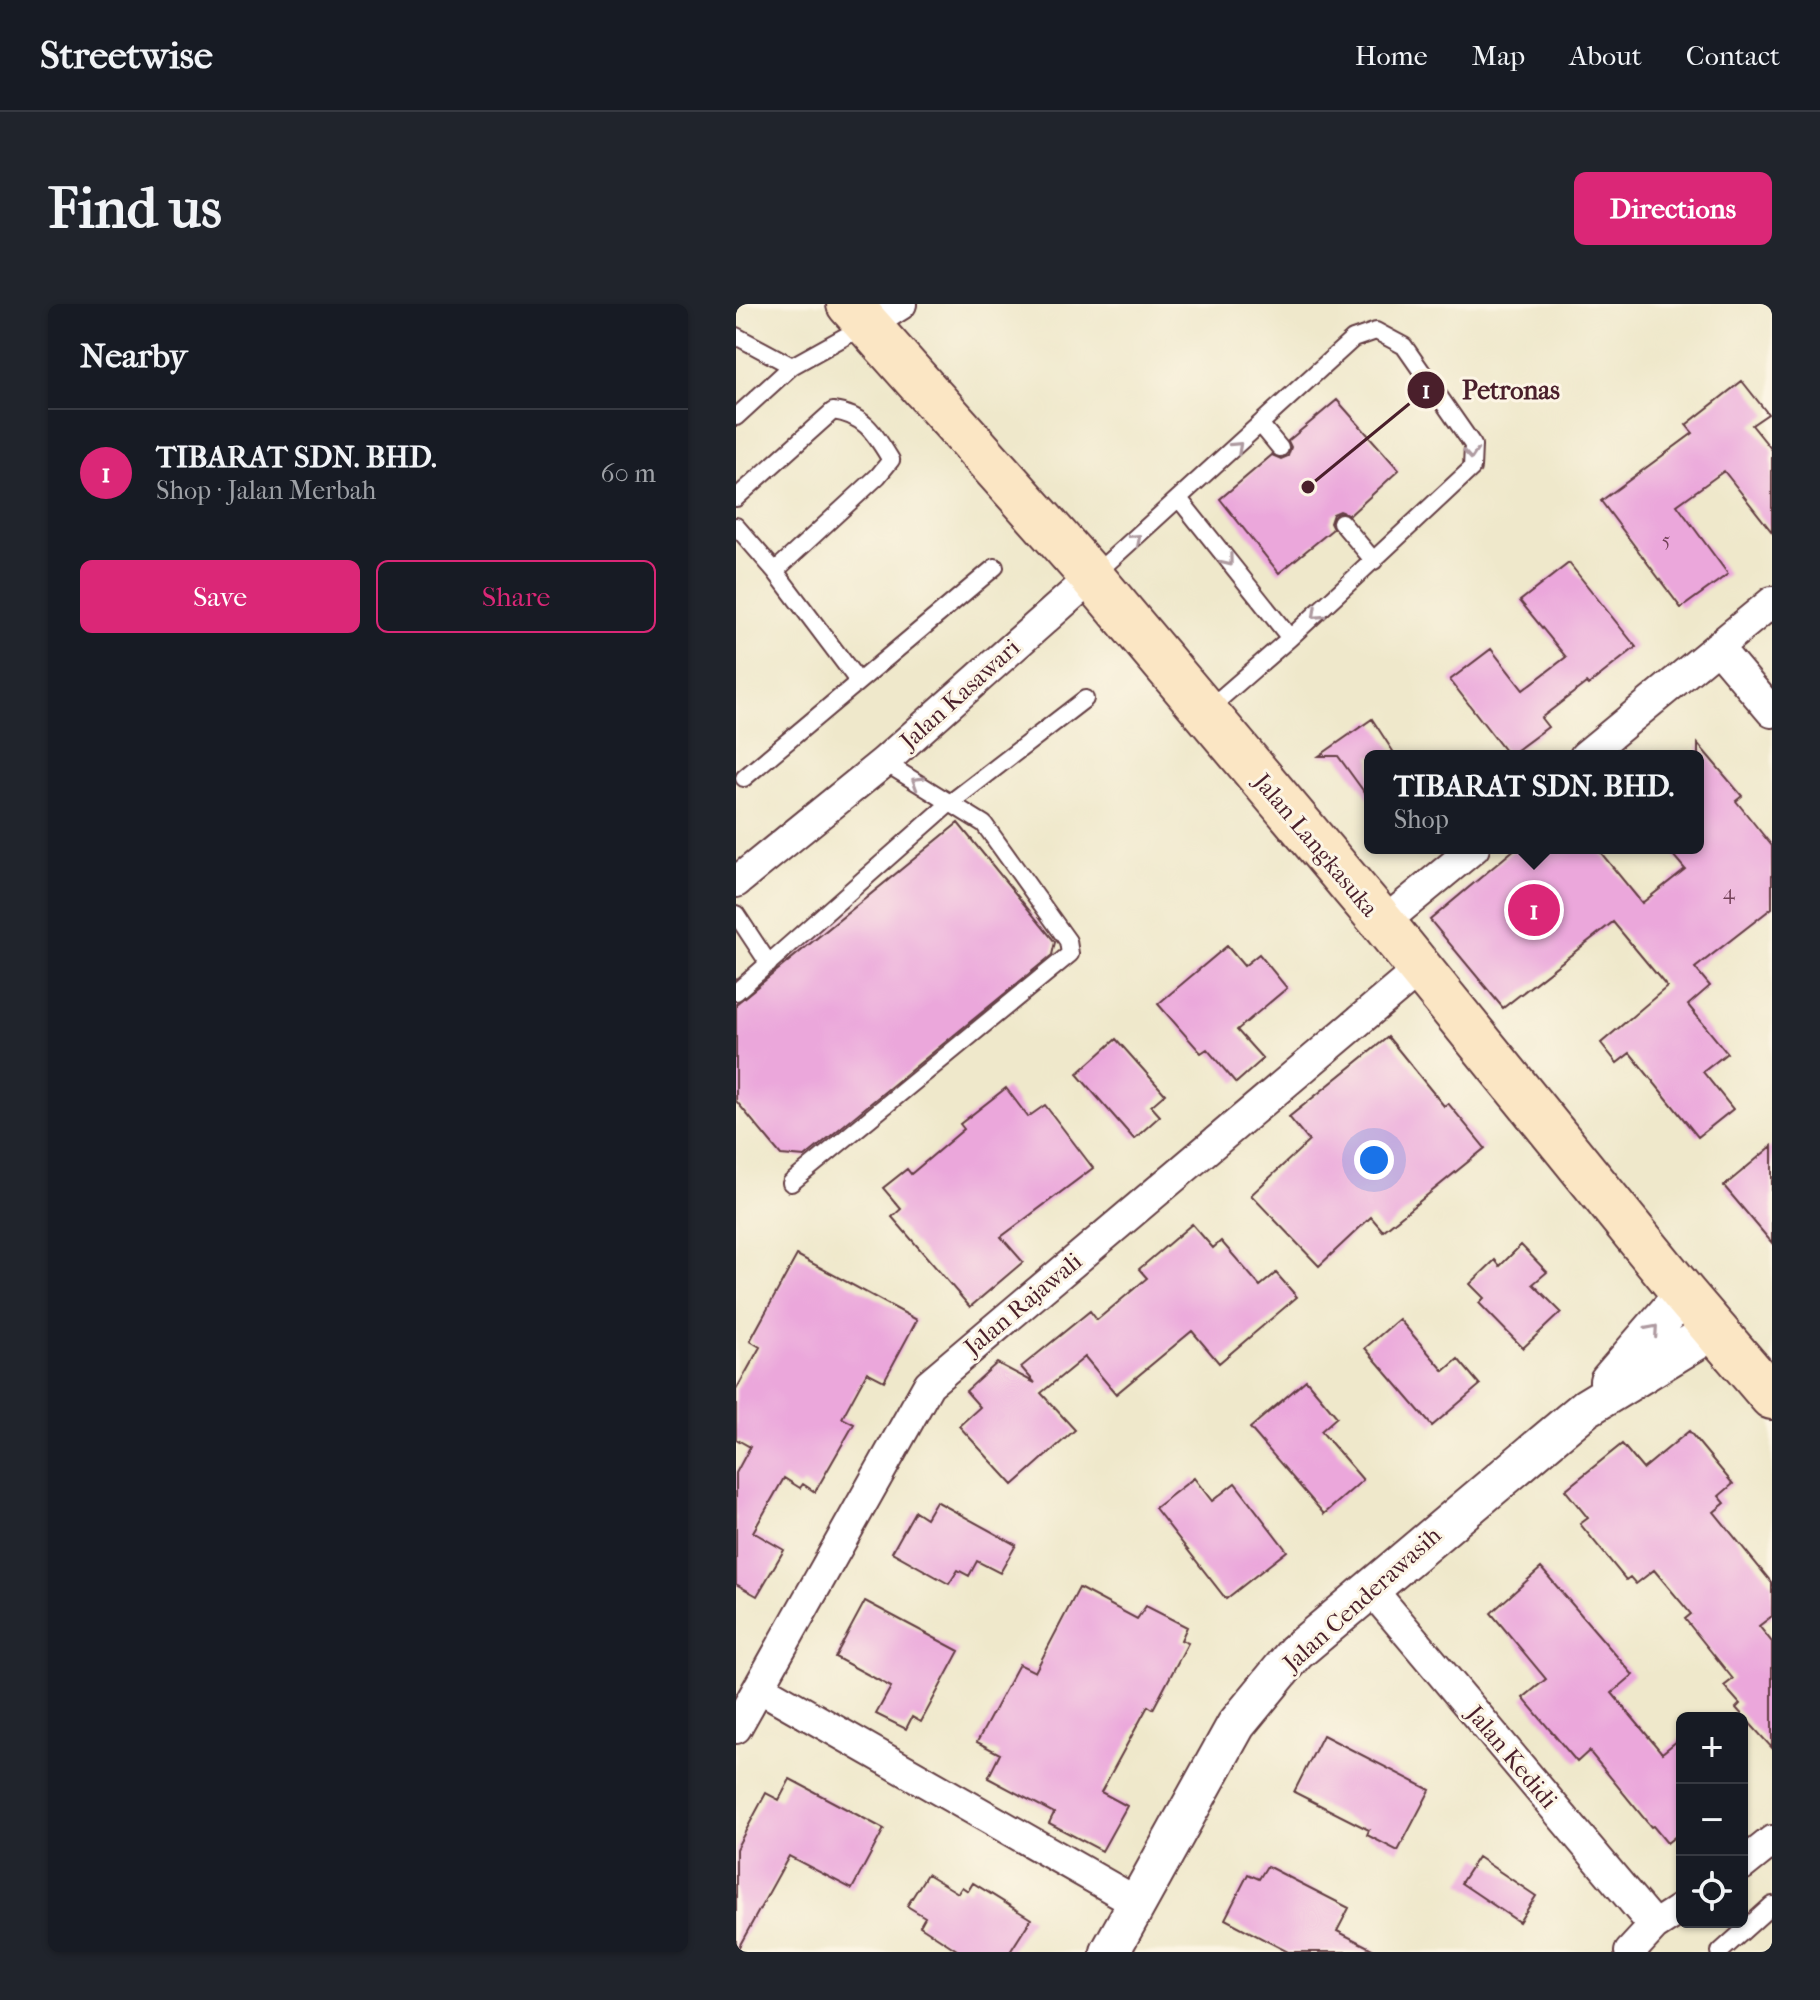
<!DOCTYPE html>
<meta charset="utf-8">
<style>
:root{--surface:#171b24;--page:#20242c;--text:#f1f3f6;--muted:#9ea1a6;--line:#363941;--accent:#db2777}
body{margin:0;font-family:"IM FELL French Canon",serif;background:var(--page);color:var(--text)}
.controls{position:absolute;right:24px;bottom:24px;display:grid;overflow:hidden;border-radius:12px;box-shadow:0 2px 6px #0004}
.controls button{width:72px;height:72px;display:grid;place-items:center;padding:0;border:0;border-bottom:2px solid var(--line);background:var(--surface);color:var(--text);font:40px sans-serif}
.you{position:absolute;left:638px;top:856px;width:28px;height:28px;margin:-20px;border:6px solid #fff;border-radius:50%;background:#1a73e8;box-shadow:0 0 0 12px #1a73e833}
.badge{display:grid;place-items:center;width:52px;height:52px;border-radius:50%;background:var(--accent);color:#fff;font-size:26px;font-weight:700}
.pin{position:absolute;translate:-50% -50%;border:4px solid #fff;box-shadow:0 2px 8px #0006}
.popup{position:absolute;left:628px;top:446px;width:340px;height:104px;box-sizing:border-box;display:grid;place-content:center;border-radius:12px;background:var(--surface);filter:drop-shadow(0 2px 6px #0005);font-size:26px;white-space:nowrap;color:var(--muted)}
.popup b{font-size:30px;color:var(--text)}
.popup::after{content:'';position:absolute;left:50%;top:100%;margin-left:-16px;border:16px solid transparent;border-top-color:var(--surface)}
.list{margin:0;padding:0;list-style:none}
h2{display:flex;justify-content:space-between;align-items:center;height:104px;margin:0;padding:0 32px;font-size:34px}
h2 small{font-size:26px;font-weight:400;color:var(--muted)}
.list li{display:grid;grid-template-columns:52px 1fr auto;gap:24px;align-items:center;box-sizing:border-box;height:128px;padding:0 32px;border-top:2px solid var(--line)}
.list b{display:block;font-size:30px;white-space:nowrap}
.list p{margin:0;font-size:26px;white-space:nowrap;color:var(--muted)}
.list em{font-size:26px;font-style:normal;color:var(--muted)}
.actions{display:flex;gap:16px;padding:24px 32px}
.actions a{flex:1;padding:18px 0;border:2px solid var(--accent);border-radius:12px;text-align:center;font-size:28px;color:var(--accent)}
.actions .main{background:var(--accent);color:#fff}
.icon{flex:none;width:44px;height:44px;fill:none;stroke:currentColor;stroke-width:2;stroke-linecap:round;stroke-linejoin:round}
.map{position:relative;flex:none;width:1036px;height:1648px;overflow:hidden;border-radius:12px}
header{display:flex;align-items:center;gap:48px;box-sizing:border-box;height:112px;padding:0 40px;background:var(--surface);border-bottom:2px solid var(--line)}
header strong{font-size:38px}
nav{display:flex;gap:44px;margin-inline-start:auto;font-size:28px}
.intro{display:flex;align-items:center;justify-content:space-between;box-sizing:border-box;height:192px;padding:0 48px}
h1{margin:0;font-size:56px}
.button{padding:20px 36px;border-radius:12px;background:var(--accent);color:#fff;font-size:28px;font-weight:700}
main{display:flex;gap:48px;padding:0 48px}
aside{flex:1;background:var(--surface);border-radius:12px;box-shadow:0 2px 6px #0004}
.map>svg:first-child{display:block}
.building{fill:#eba7db}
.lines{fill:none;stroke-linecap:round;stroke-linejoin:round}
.service-casing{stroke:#633d43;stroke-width:20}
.minor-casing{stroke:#633d43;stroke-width:34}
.tertiary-casing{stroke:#633d43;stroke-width:42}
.secondary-casing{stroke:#633d43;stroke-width:48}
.service{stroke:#fff;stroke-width:16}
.minor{stroke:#fff;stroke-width:30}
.tertiary{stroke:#fff;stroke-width:38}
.secondary{stroke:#fbe6c4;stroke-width:44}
.oneway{stroke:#ae9aa0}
.labels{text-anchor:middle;stroke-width:6;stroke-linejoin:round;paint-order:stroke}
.number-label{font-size:20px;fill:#724157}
.street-label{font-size:24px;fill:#4a1f2b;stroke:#fcf5e5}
.leader{fill:none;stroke:#4a1f2b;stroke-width:3}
.callout-dot{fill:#4a1f2b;stroke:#fcf5e5;stroke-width:3}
.mark-label{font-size:24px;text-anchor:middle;font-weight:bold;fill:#fff}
.callout-label{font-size:26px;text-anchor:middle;font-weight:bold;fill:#4a1f2b;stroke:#fcf5e5;stroke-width:6;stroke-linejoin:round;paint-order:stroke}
</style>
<header>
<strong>Streetwise</strong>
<nav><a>Home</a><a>Map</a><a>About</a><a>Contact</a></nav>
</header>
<div class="intro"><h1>Find us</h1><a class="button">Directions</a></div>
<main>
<aside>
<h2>Nearby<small></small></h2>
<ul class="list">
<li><span class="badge">1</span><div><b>TIBARAT SDN. BHD.</b><p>Shop · Jalan Merbah</p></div><em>60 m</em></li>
</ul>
<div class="actions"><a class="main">Save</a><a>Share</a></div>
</aside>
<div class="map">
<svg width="1036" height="1648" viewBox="0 0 1036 1648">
<rect width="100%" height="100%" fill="#fcf5e5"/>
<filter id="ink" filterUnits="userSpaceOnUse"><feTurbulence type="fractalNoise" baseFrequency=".0125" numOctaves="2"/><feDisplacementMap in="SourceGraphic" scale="16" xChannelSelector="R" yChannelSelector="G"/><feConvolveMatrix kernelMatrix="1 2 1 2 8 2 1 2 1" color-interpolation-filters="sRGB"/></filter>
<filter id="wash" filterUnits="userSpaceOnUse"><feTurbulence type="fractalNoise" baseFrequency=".006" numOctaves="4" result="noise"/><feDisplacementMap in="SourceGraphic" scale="32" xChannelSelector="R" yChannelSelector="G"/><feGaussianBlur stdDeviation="1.8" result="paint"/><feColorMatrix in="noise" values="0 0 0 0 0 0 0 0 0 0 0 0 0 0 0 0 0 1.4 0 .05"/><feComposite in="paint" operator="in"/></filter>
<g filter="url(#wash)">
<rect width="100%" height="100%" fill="#efe8cb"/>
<g id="blocks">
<path class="building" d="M1006,77L1032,110L1016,121L1036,146V228L988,167L941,201L992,270L945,304L865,197L957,129L950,121Z
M601,96L663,166L614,211L604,207L597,210L594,219L597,225L543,269L484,195L536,151L545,155L552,152L555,143L552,137Z
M833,259L900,343L852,381L850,379L805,414L812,423L773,452L714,376L755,345L787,386L830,353L784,297Z
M636,415L660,452H634V496L602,452H583Z
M962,440L1006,492L1000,497L1036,542V604L959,664L974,682L952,701L991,749L967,768L997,805L962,833L894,749L881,759L865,739L931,683L877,618L767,704L694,616L780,544H861L906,599L949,565L931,544H962Z
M222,519L319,638L316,651L69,853L45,851L0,797V700Z
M491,642L508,662L523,650L551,684L501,726L527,755L500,779L471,745L465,749L422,700Z
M652,733L708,802L712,799L749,844L647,927L635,913L583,962L515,891L573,837L553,813Z
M380,735L429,790L415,802L424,812L398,835L341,770Z
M270,784L292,813L309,801L357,864L265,933L287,958L234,1003L156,913L165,905L147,884L171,865L175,870L228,825L224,820Z
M1036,842V939L988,882Z
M456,920L477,944L485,937L524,982L540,969L561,993L483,1059L456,1027L380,1090L349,1053L305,1089L339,1126L277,1181L223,1122L244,1103L230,1087L261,1059L299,1079L285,1063L354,1007L361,1016L411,974L403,965Z
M785,941L811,968L797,980L825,1008L787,1044L743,999L748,994L734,980L759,956L764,962Z
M61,951L181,1016L148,1077L131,1068L106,1114L118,1120L79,1188L67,1180L64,1184L48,1174L17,1228L48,1246L21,1292L0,1280V1169L14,1143L0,1135V1086L24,1043L14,1037Z
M663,1015L708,1067L722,1055L744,1081L696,1122L629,1044Z
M570,1076L601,1113L585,1127L627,1176L588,1210L514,1124Z
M953,1127L997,1180L983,1192L989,1199L978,1208L1036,1279V1312L1023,1322L1036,1338V1444L1000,1404L1004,1400L988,1382L997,1375L949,1315L955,1310L918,1266L900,1280L894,1273L890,1276L844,1220L852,1214L829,1186L886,1140L907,1165Z
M458,1174L476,1197L499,1179L551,1247L490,1295L419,1204Z
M200,1197L280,1241L264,1269L241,1257L233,1272L222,1266L213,1280L156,1248L179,1207L190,1214Z
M805,1264L897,1371L876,1389L926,1449L946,1433V1527L931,1539L917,1522L915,1523L853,1447L841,1458L787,1394L810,1375L755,1309Z
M343,1284L401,1315L410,1302L451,1323L445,1336L452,1339L417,1405L412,1402L365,1488L391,1502L366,1547L313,1519L318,1509L252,1474L264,1450L241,1438L283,1360L299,1368Z
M129,1297L223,1347L185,1418L176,1413L170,1425L140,1410L155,1383L99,1353Z
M587,1431L694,1486L662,1547L631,1531L633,1526L558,1488Z
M54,1475L148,1525L116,1585L53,1552L0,1648V1545L30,1489L43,1496Z
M742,1553L800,1592L783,1618L725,1579Z
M531,1562L613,1604L601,1627L642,1648H552L489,1615L512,1570L523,1575Z
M191,1570L222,1589L226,1583L232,1587L237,1579L295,1615L274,1648H224L184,1622L189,1613L171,1602Z"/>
</g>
</g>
<g filter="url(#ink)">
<use href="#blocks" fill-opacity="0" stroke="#633d43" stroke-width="2"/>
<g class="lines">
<g class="service-casing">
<path id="service" d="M0,32L56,62
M0,113L56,62L128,22
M525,121L544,144
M0,194L97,107C129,111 139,130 155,156L142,172L39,267
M444,196L554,334
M605,218L638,257
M0,222L39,267L122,377
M357,272L617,35L640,27L668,42L737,141L736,164L554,334L470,407
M8,474L259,263
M0,610L33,660
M0,688L214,499L349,395
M55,879L334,650L332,637L248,520L148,458
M984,1648L1036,1601"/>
</g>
<g class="minor-casing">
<path id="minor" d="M133,20L165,0
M981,343L1036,408
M849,452L1036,298
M0,578L148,458L356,273
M647,619L738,544
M634,1284L918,1622
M23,1383L402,1599
M0,1424L193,1080L683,666
M1006,1561L1036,1537
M894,1648L918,1622L946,1604"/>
</g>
<g class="tertiary-casing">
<path id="tertiary" d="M873,1077L948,990
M374,1648L500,1421L560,1348L850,1104L978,1026"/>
</g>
<g class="secondary-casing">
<path id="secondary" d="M113,0L356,273L647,619L948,990L1036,1093"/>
</g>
<use href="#service" class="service"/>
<use href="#minor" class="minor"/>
<use href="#tertiary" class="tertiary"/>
<use href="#secondary" class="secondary"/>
</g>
<defs><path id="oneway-chevron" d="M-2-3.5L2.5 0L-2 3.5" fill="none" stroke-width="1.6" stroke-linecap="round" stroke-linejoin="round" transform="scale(2)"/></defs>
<g class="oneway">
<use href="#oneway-chevron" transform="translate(501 143) rotate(-43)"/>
<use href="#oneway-chevron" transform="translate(735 150) rotate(85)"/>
<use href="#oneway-chevron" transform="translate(400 235) rotate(-41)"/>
<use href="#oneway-chevron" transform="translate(492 257) rotate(51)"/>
<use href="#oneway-chevron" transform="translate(581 310) rotate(137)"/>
<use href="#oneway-chevron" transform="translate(181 478) rotate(-148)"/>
<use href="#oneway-chevron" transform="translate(917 1026) rotate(-49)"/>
</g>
</g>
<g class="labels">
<g class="number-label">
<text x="930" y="243">5</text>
<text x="993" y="595">4</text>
</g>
<g class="street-label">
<text transform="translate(224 390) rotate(-42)" y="8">Jalan Kasawari</text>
<text transform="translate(580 541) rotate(50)" y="8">Jalan Langkasuka</text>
<text transform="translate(287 1000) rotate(-40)" y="8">Jalan Rajawali</text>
<text transform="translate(626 1295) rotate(-42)" y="8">Jalan Cenderawasih</text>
<text transform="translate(776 1453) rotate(50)" y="8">Jalan Kedidi</text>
</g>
</g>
<path class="leader" d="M572 183L690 86"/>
<g class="callout-dot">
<circle cx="572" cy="183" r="8"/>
<circle cx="690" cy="86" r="20"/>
</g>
<g class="mark-label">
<text x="690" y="94">1</text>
</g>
<g class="callout-label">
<text x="775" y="95">Petronas</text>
</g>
</svg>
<div class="controls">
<button>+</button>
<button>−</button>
<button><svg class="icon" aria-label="locate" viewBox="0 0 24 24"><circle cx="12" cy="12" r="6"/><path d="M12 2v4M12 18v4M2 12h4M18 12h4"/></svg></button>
</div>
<div class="you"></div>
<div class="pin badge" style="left:798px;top:606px">1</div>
<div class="popup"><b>TIBARAT SDN. BHD.</b>Shop</div>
</div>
</main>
